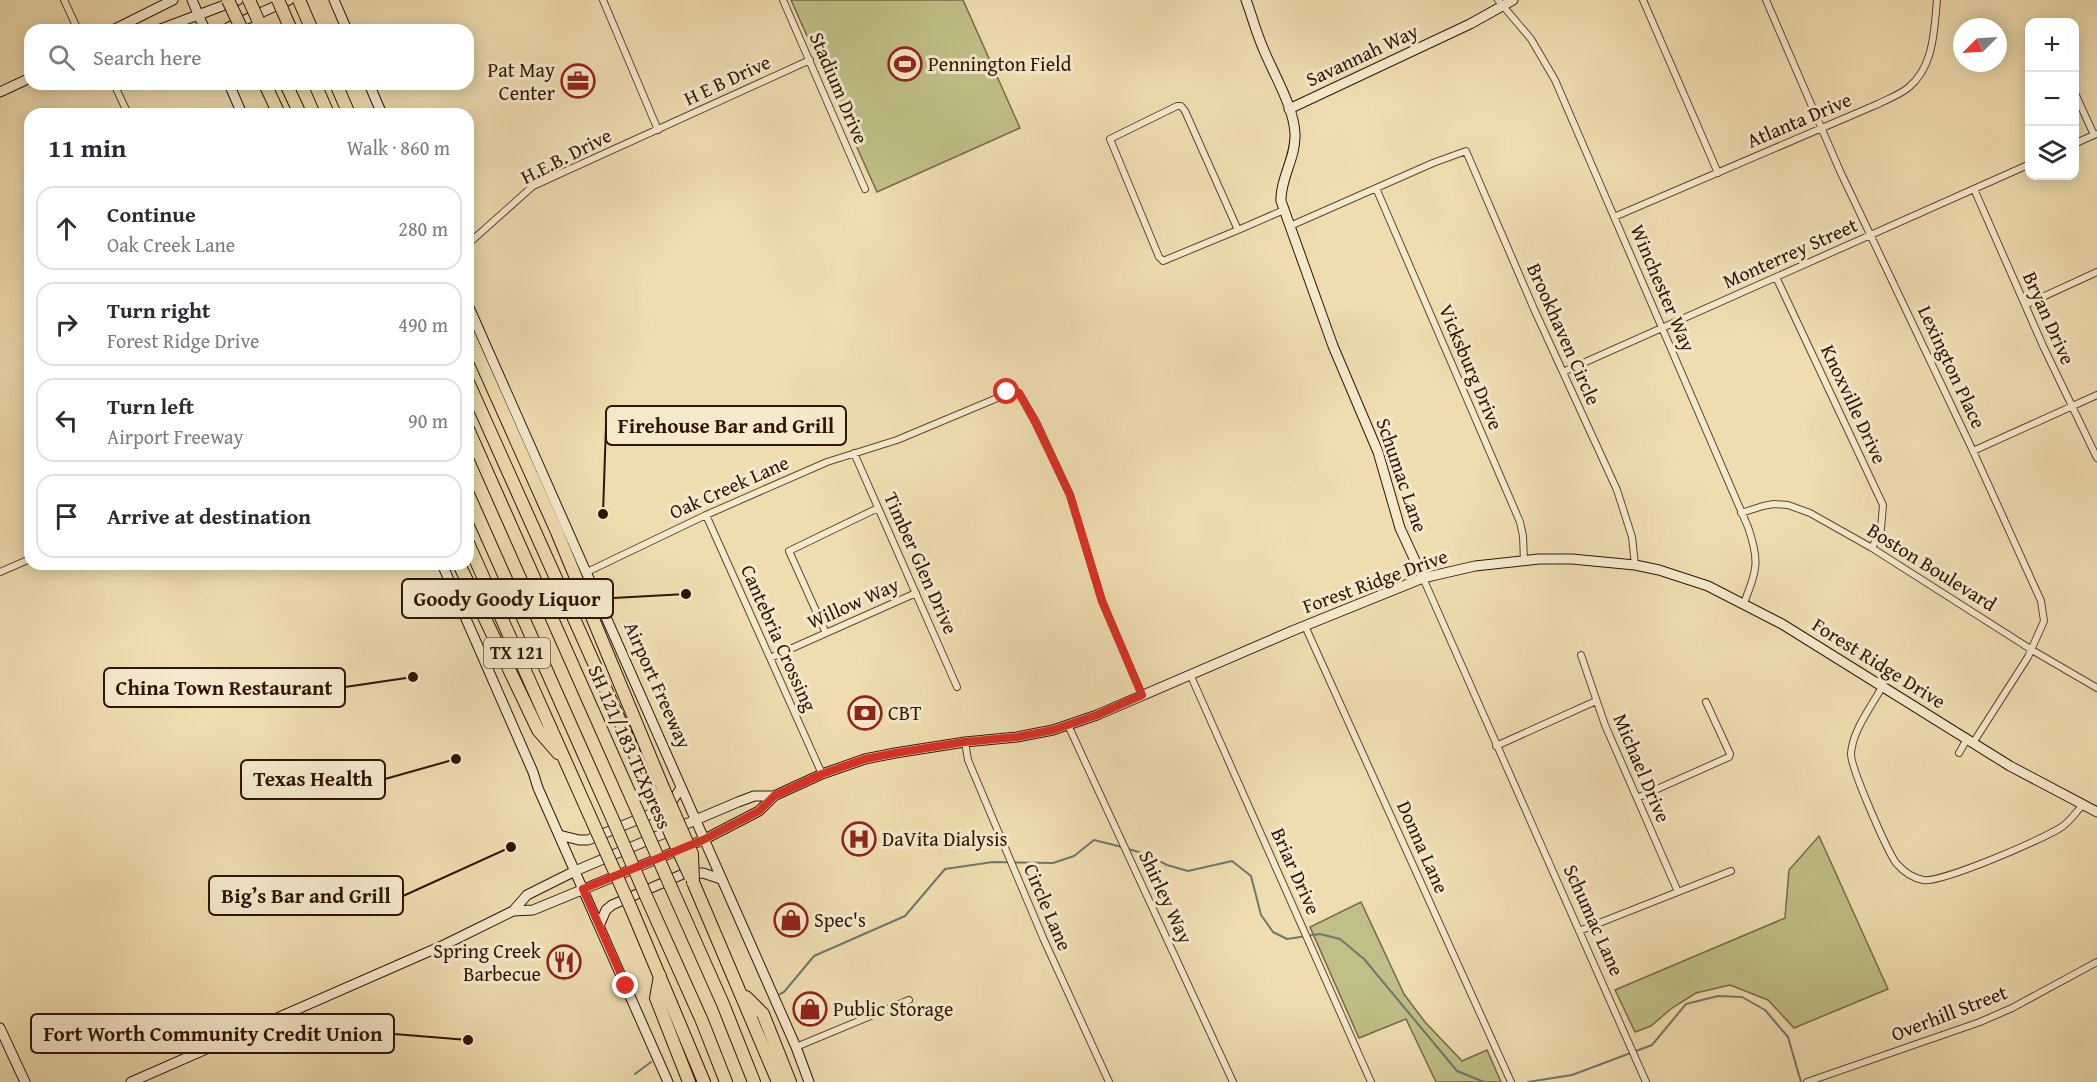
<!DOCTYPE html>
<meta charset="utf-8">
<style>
:root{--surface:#fff;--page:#f2f2f3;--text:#2b2b33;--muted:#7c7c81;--line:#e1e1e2}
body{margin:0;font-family:"Gentium Book Plus",serif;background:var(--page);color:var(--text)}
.controls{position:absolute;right:18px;top:18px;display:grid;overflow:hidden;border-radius:12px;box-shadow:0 3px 15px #0003}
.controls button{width:54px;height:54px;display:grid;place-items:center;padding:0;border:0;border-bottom:2px solid var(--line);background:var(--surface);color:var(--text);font:30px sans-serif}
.compass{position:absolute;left:1953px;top:18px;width:54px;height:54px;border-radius:50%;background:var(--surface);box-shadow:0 3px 15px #0003;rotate:246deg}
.stop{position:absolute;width:18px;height:18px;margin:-14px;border:4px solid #d93025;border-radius:50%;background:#fff}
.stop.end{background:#d93025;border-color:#fff;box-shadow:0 2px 6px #0008}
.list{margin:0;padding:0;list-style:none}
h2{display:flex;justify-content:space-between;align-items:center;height:78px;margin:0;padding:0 24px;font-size:26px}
h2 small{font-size:20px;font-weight:400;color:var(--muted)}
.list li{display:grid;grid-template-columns:39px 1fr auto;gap:18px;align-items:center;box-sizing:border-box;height:84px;margin:0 12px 12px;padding:0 12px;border:2px solid var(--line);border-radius:18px}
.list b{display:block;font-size:22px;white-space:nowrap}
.list p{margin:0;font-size:20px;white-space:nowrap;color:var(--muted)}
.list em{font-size:20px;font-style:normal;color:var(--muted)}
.icon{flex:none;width:33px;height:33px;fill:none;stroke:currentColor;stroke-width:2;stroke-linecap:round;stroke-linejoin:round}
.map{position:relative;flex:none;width:2097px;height:1082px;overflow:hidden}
.search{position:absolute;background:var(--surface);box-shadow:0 3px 15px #0003;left:24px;top:24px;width:450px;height:66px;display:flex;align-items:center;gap:15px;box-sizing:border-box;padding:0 21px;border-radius:18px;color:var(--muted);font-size:22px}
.panel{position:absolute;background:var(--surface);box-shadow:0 3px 15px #0003;left:24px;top:108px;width:450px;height:462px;border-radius:18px}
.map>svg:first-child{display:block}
.green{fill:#c0bf87;stroke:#776a48;stroke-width:1.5}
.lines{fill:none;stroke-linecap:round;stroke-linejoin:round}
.stream{stroke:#6f786c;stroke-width:2}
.street-casing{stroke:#5e4632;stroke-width:8}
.secondary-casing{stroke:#2e1408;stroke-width:11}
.highway-casing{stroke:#2e1408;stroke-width:14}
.street{stroke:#f5e9cc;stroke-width:6}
.secondary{stroke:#f5e9cc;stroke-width:9}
.highway{stroke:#efddb0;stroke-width:12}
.highway-bridge-casing{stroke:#2e1408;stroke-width:14;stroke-linecap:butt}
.highway-bridge{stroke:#efddb0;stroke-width:12}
.route{stroke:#d93025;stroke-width:8}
.labels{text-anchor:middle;stroke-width:6;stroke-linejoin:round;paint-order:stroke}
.shield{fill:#f5e9cc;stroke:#6a5443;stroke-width:1.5}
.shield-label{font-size:18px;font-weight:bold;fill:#2e1408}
.street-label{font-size:20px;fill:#2e1408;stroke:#f5e9cc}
.poi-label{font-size:20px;fill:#2e1408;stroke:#f5e9cc;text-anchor:start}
.leader{fill:none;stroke:#2e1408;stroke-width:2}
.callout-dot{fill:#2e1408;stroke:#f5e9cc;stroke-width:2}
.callout{fill:#f5e9cc;stroke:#2e1408;stroke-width:2}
.callout-label{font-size:21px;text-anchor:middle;font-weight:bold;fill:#2e1408}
</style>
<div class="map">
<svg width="2097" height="1082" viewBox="0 0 2097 1082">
<rect width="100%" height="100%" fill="#efddb0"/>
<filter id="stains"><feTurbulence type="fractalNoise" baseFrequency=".00333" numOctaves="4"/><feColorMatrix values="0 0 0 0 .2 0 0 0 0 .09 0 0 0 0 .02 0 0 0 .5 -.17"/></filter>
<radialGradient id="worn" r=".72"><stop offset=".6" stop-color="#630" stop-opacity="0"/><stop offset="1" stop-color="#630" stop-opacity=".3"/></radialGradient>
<path class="green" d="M791,0H963L1020,128L877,192Z
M1819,836L1888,989L1794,1028L1768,1000L1730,985L1696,993L1672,1008L1651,1026L1635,1032L1615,990L1785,918L1789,870Z
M1361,902L1404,994L1425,1022L1462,1061L1487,1050L1501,1082H1436L1406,1019L1359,1038L1310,927Z"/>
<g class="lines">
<path class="stream" d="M1128,849L1146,854L1167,865L1188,871L1232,861L1251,876L1261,915L1273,932L1287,939L1320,934L1340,939L1364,959L1457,1071L1484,1082
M780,994L784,992L814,956L905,916L945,869L993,862L1053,863L1074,856L1094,840L1122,847
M635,1074L651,1062
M1528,1082L1572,1075L1652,1045L1686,1004L1718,996L1742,997L1765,1010L1788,1037L1801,1082"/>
<g class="street-casing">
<path id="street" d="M64,0L78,30
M603,0L658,130
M783,0L865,189
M1498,0L1531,39L1555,80L1748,527C1760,562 1757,569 1744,603
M1643,0L1718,173
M1766,0L1840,171L1973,451L2041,601L2044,621L2028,657L1973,743
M114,84L128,114
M2074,91L2094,135
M1177,106H1181L1185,111L1238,230L1163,261L1159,257L1110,139Z
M2074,144L2096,134
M1376,188L1520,522L1523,536L1524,561
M1974,189L2044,348L2097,458
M1614,217L1878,104C1888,99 1899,95 1908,88C1934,67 1934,31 1937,0
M1290,226L1433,163L1466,151L1534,309L1617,490L1632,537L1635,565
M1238,230L1284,210
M468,244L533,186L810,60
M1776,277L1883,505L1881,529L1872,548
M2025,305L2097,272
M1563,372L2030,164
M1973,451L2097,395
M854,453L957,687
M1741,513L1763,506L1774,504L1788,505L1810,513L1872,548L2032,650L2097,688
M706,515L822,774
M0,572L30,559
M587,572L706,515L827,462L897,440L1014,391L1019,393L1036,422L1070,495L1102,601L1142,695
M1423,578L1646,1082
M1305,626L1511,1082
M826,633L789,551L878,508
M1581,655L1605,725L1678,892
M770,658L916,593
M1190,674L1371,1082
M1882,687C1871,707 1853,730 1851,753C1850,767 1887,850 1896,863C1903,871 1913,878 1923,880C1939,884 2047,838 2063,826C2070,821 2076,812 2082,806
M1068,725L1233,1082
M965,742L968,760L1044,940L1109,1082
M1496,746L1596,701
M1959,753L1967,739
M1637,798L1729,757L1730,754L1706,702
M1579,931L1731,871
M796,1047L909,1000
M1807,1082L1980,1022L2012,1008L2097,962"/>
</g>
<g class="secondary-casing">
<path id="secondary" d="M192,0L205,30
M334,0L347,30
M1246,0C1252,16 1256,32 1263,48C1273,73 1294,107 1295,134C1296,158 1280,179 1281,201L1333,346L1378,452L1400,528L1423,578
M113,30L173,0
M158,30L238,0
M226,30L229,27L289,0
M229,84L242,114
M369,84L382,114
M0,92L30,78
M1289,109L1470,24L1513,0
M468,305L796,1047L809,1082
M442,564L533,772L538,788L668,1082
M559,835L579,840H588L668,807L681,788
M513,911L533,910L703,840L759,811L774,796L822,774L865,759L895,753L965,742L1017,737L1053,730L1097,715L1292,631L1423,578L1475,566L1539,559H1572L1635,565L1659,570L1708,586L1782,624L2010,766L2097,812
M599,926L606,910L612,905L683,874L703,873L721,879
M0,1028L25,1082
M131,1082L446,944L513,911L527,895L575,871L738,802L754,796H774"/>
</g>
<g class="highway-casing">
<path id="highway" d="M299,0L312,30
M282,9L291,30
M265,84L279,114
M286,84L300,114
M315,84L328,114
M336,84L349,114
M468,333L557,532L664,790
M468,382L653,795
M468,429L637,810
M468,494L613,820
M468,543L589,814
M459,564L538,730L558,753
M693,882L778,1082
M670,885L723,1004L754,1082
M646,896L702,1021L726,1082
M631,908L704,1082
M660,976L656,998L689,1082
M746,997L763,1014L790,1082"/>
</g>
<use href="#street" class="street"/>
<use href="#secondary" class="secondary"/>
<use href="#highway" class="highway"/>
<g class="highway-bridge-casing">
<path id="highway-bridge" d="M228,0L242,30
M249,0L258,20
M278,0L282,9
M664,790L692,854L693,882
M653,795L690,876
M637,810L670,885
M589,814L631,908
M613,820L646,896"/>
</g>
<use href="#highway-bridge" class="highway-bridge"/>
</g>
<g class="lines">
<path class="route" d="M626,986L583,889L703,840L759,811L774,796L822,774L865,759L895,753L964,742L1017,737L1053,730L1097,715L1142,695L1102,601L1070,495L1035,422L1019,393L1014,391L1007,392"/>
</g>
<defs>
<g id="stadium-ring" transform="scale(1.725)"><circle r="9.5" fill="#f5e9cc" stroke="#8f2418" stroke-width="1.5"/><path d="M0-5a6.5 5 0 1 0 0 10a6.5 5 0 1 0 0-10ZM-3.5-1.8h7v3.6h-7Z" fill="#8f2418"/></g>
<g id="office-ring" transform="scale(1.725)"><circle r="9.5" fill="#f5e9cc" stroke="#8f2418" stroke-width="1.5"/><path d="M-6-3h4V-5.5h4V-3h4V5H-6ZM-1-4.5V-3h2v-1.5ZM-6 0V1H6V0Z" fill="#8f2418"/></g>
<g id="bank-ring" transform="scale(1.725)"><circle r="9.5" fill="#f5e9cc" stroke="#8f2418" stroke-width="1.5"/><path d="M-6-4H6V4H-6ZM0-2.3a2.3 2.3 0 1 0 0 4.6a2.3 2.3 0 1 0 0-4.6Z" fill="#8f2418"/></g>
<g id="hospital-ring" transform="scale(1.725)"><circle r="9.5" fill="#f5e9cc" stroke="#8f2418" stroke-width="1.5"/><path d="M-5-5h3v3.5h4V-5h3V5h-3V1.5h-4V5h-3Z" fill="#8f2418"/></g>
<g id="shop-ring" transform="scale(1.725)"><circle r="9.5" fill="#f5e9cc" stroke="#8f2418" stroke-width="1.5"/><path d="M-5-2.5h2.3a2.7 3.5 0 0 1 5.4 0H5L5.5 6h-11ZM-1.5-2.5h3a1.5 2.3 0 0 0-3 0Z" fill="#8f2418"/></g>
<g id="restaurant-ring" transform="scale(1.725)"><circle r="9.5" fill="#f5e9cc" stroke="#8f2418" stroke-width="1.5"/><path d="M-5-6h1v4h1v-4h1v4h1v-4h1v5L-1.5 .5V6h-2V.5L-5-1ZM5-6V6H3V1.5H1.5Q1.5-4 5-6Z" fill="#8f2418"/></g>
</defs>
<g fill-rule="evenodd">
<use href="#stadium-ring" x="905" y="64"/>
<use href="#office-ring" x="578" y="81"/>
<use href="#bank-ring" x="865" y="713"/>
<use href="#hospital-ring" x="859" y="839"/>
<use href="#shop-ring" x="791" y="920"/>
<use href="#restaurant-ring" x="564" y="962"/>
<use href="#shop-ring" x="810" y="1009"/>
</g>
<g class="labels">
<rect class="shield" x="484" y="638" width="66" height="30" rx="4.5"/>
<g class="shield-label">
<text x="517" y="659">TX 121</text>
</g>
<g class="street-label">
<text transform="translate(1362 55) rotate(-25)" y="7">Savannah Way</text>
<text transform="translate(727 80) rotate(-25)" y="7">H E B Drive</text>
<text transform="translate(839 88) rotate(67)" y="7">Stadium Drive</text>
<text transform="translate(1799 120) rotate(-23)" y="7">Atlanta Drive</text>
<text transform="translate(566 156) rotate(-27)" y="7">H.E.B. Drive</text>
<text transform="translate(1790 253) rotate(-24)" y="7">Monterrey Street</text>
<text transform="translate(1663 288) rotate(67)" y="7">Winchester Way</text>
<text transform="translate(2049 318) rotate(66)" y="7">Bryan Drive</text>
<text transform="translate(1564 334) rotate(66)" y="7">Brookhaven Circle</text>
<text transform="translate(1471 367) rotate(67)" y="7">Vicksburg Drive</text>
<text transform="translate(1952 367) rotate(65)" y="7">Lexington Place</text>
<text transform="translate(1854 404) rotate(65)" y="7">Knoxville Drive</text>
<text transform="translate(1402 475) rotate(71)" y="7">Schumac Lane</text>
<text transform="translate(729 487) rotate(-24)" y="7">Oak Creek Lane</text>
<text transform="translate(921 563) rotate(66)" y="7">Timber Glen Drive</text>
<text transform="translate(1932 567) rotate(32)" y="7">Boston Boulevard</text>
<text transform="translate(1375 581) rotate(-20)" y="7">Forest Ridge Drive</text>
<text transform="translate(853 603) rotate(-24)" y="7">Willow Way</text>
<text transform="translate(779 638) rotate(66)" y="7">Cantebria Crossing</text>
<text transform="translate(1879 663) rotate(32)" y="7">Forest Ridge Drive</text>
<text transform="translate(658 685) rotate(66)" y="7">Airport Freeway</text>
<text transform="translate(630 747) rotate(66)" y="7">SH 121/183 TEXpress</text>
<text transform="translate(1642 768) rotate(67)" y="7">Michael Drive</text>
<text transform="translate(1423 847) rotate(66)" y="7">Donna Lane</text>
<text transform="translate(1296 871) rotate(66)" y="7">Briar Drive</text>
<text transform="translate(1166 897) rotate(65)" y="7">Shirley Way</text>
<text transform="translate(1048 907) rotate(67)" y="7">Circle Lane</text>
<text transform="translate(1594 920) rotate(66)" y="7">Schumac Lane</text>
<text transform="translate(1949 1013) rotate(-21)" y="7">Overhill Street</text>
</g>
<g class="poi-label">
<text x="928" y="71">Pennington Field</text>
<text x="555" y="77" text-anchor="end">Pat May<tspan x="555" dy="23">Center</tspan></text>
<text x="888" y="720">CBT</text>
<text x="882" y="846">DaVita Dialysis</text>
<text x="814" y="927">Spec's</text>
<text x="541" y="958" text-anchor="end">Spring Creek<tspan x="541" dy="23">Barbecue</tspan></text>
<text x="833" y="1016">Public Storage</text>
</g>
</g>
<path class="leader" d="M603 514L606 425M686 594L613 598M413 677L345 687M456 759L385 779M511 847L403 896M468 1040L394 1034"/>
<g class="callout-dot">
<circle cx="603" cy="514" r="6"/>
<circle cx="686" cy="594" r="6"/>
<circle cx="413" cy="677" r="6"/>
<circle cx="456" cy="759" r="6"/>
<circle cx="511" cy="847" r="6"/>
<circle cx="468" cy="1040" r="6"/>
</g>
<g class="callout">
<rect x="606" y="406" width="240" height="39" rx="6"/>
<rect x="402" y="579" width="211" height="39" rx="6"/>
<rect x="104" y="668" width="241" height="39" rx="6"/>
<rect x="241" y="760" width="144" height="39" rx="6"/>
<rect x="209" y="876" width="194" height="39" rx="6"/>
<rect x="31" y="1014" width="363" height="39" rx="6"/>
</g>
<g class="callout-label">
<text x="726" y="433">Firehouse Bar and Grill</text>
<text x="507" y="606">Goody Goody Liquor</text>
<text x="224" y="695">China Town Restaurant</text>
<text x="313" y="786">Texas Health</text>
<text x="306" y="903">Big’s Bar and Grill</text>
<text x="213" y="1041">Fort Worth Community Credit Union</text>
</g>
<rect width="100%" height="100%" filter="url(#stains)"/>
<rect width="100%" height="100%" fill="url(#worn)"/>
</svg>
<div class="controls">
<button>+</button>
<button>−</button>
<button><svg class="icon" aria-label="layers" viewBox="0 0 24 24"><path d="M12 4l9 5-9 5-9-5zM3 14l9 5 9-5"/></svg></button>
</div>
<svg class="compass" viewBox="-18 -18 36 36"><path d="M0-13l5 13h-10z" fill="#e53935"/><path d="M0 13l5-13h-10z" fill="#7c7c81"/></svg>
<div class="stop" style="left:1007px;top:392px"></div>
<div class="stop end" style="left:626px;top:986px"></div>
<div class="search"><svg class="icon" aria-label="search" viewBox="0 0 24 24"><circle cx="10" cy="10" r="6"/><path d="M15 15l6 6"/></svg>Search here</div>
<section class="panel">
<h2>11 min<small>Walk · 860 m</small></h2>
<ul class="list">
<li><svg class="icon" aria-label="ahead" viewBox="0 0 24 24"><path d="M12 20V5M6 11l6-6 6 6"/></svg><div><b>Continue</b><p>Oak Creek Lane</p></div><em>280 m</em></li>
<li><svg class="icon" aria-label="right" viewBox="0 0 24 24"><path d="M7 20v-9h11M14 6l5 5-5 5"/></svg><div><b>Turn right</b><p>Forest Ridge Drive</p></div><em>490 m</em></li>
<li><svg class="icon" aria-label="left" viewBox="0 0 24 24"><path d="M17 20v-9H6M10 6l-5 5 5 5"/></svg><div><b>Turn left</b><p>Airport Freeway</p></div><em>90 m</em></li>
<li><svg class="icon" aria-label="arrive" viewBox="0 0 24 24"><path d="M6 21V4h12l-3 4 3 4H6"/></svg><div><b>Arrive at destination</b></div></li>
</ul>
</section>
</div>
